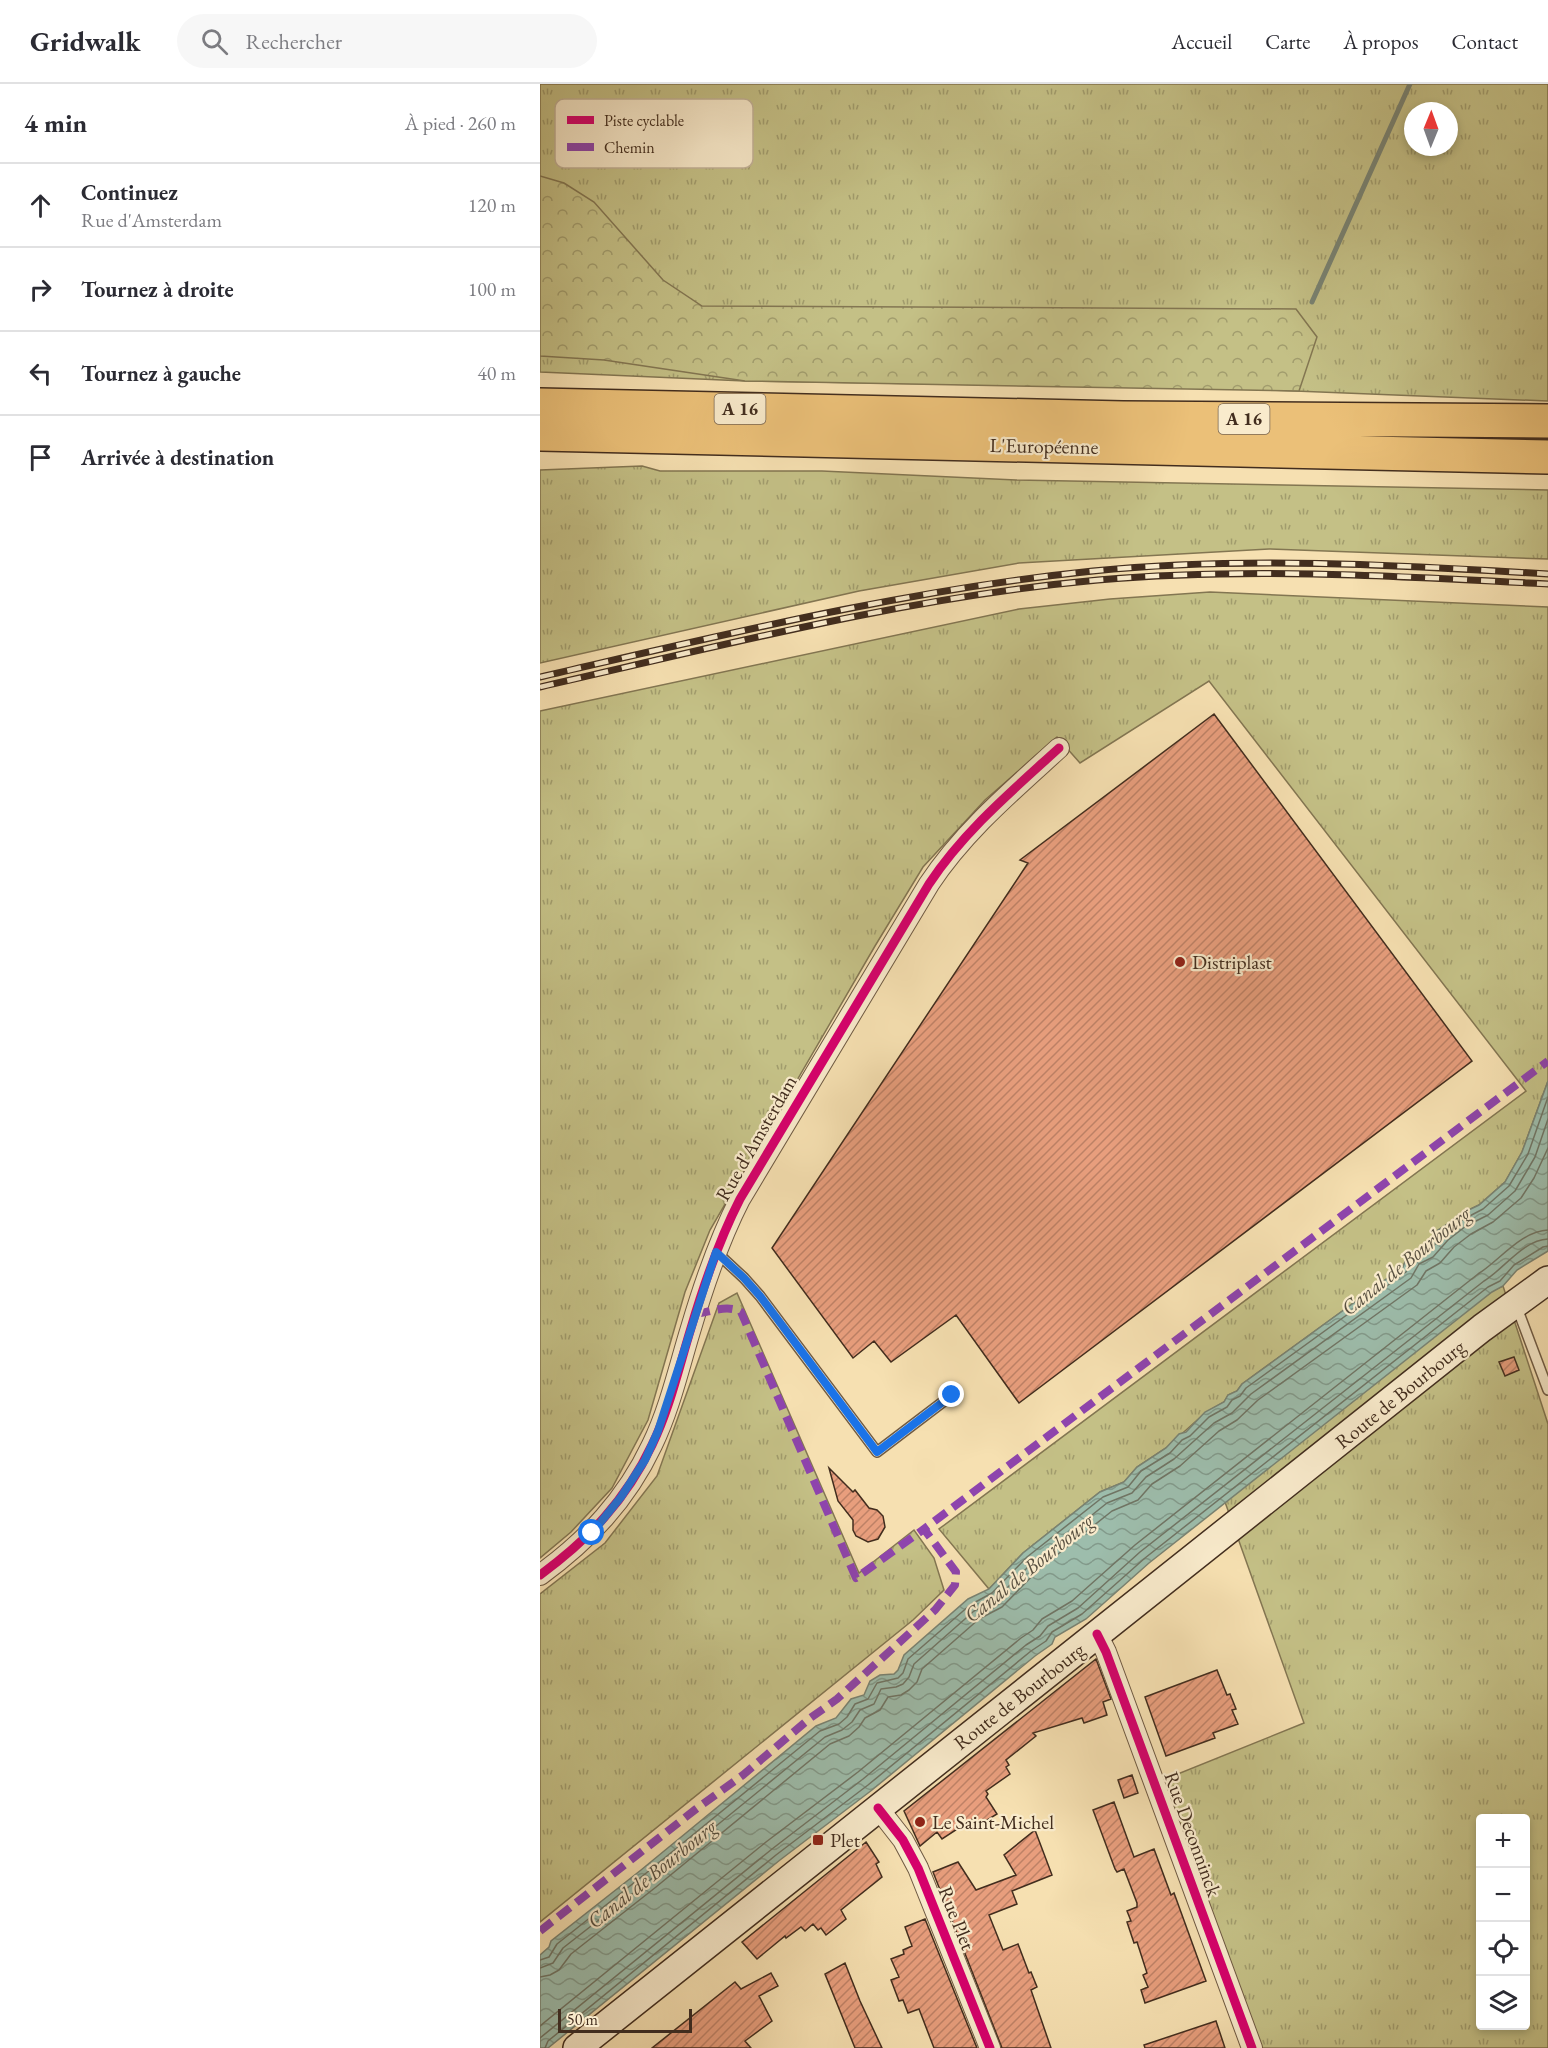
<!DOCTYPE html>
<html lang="fr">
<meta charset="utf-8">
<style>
:root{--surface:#fff;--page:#f7f7f7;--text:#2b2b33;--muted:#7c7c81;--line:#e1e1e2}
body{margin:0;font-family:"EB Garamond",serif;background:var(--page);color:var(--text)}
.controls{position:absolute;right:18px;bottom:18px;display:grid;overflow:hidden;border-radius:6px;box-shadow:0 3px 9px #0003}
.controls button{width:54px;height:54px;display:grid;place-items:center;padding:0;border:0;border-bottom:2px solid var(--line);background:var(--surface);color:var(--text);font:30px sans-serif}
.compass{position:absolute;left:864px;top:18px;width:54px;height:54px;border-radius:50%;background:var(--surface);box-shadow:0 3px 9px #0003;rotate:1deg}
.scale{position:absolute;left:18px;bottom:15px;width:134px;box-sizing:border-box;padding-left:6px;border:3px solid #422d1e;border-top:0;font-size:16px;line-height:21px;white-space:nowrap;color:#422d1e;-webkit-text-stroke:4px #f9ebcc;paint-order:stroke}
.stop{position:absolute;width:18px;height:18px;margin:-14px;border:4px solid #1a73e8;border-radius:50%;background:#fff}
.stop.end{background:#1a73e8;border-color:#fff;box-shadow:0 2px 6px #0008}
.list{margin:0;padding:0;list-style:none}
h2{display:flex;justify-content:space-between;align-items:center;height:78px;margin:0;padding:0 24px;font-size:26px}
h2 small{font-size:20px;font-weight:400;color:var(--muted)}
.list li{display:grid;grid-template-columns:39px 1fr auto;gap:18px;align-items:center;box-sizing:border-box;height:84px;padding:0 24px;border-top:2px solid var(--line)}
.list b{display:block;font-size:22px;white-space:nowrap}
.list p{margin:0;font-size:20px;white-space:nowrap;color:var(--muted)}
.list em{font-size:20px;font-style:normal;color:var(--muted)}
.icon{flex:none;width:33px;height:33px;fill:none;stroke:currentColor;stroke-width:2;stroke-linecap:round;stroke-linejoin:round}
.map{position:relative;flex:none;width:1008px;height:1964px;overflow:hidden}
header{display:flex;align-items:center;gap:36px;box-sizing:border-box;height:84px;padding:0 30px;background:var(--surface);border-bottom:2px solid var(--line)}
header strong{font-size:28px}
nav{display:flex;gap:33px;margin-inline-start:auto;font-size:21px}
.search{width:420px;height:54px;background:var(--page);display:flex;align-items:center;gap:15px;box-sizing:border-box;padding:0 21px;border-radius:33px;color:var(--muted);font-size:22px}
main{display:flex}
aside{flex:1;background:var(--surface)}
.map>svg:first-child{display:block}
.grass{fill:url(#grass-tufts);stroke:#837652;stroke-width:1.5;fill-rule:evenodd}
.forest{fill:url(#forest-crowns);stroke:#837652;stroke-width:1.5}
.water{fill:url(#water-waves);stroke:#798373;stroke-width:1.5}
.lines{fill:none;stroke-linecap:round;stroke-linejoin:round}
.shore{stroke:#707565;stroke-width:1.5}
.stream{stroke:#798373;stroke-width:5}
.building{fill:url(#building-hatch);stroke:#422d1e;stroke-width:1.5}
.service-casing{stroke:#6f5a43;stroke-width:12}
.minor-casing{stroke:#6f5a43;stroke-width:22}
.secondary-casing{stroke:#422d1e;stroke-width:30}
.motorway-casing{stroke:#422d1e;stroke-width:36}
.service{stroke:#f9ebcc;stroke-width:9}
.minor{stroke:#f9ebcc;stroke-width:20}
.secondary{stroke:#f9ebcc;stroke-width:27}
.motorway{stroke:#ebc078;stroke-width:33}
.rail-casing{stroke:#422d1e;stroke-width:7}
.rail{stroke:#f9ebcc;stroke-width:4.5;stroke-dasharray:14;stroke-linecap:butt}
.quiet{stroke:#8e44ad;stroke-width:8;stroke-dasharray:15 8;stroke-linecap:butt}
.cycleway-casing{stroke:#f9ebcc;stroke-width:13}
.cycleway{stroke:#d6006c;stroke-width:9}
.route{stroke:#1a73e8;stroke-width:8}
.poi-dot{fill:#8f2418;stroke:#f9ebcc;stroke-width:2}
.labels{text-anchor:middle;stroke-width:4.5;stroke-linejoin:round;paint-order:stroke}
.shield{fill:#f9ebcc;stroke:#796652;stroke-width:1.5}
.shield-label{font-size:18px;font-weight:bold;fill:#422d1e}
.street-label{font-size:20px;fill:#422d1e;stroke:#f9ebcc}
.poi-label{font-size:20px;fill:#422d1e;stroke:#f9ebcc;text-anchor:start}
.water-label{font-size:21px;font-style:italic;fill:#595142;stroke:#f9ebcc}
.key{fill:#f9ebcc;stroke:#c2b298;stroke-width:1.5}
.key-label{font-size:16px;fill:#422d1e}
</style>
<header>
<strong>Gridwalk</strong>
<div class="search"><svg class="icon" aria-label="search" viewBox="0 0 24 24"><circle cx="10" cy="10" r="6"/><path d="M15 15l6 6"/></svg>Rechercher</div>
<nav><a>Accueil</a><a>Carte</a><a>À propos</a><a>Contact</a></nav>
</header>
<main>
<aside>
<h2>4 min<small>À pied · 260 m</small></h2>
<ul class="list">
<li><svg class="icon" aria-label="ahead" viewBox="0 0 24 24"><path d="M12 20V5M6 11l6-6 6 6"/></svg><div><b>Continuez</b><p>Rue d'Amsterdam</p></div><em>120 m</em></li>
<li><svg class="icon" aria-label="right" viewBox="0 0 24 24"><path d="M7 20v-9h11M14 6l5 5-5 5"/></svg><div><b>Tournez à droite</b></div><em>100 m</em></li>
<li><svg class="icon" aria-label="left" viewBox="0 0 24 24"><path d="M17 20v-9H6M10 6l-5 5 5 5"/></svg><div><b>Tournez à gauche</b></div><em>40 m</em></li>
<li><svg class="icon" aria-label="arrive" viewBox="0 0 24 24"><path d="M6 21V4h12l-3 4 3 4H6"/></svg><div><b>Arrivée à destination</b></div></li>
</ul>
</aside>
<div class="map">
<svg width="1008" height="1964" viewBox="0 0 1008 1964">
<defs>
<pattern id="grass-tufts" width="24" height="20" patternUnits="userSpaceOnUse" patternTransform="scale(1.5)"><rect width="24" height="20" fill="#c4c086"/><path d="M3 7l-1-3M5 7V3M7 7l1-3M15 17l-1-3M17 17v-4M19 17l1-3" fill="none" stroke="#a19c6d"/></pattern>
<pattern id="forest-crowns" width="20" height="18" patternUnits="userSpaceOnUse" patternTransform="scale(1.5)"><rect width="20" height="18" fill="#c4c086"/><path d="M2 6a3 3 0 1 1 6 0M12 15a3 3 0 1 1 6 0" fill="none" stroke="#a19c6d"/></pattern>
<pattern id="water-waves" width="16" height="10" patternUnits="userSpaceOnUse" patternTransform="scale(1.5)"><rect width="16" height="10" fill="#9dbdac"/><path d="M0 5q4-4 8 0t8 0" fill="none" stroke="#829a8b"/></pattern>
<pattern id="building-hatch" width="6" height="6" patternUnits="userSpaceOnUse" patternTransform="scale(1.5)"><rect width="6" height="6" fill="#e89e7d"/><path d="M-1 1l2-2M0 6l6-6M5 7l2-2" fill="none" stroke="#be8166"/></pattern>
</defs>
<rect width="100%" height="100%" fill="#f6e0b1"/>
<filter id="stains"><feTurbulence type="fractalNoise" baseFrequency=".00333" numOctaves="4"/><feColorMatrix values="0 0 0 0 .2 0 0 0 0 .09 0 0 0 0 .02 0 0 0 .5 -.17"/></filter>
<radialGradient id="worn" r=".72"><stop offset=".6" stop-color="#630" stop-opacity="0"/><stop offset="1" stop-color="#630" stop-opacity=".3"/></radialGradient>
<path class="grass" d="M0,0H1008V317L705,305L205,297L0,288ZM873,27H909V63H873Z
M102,382L120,387H282L476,396L1008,406V475L729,465L479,479L319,507L0,579V386Z
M670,508L1008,523V997L982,1068L965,1098L939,1121L918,1131L911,1138L898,1146L885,1162L866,1175L863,1183L702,1300L697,1307L688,1311L684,1318L665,1329L626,1364L597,1383L584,1398L560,1408L483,1469L449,1505L399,1445L986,1007L669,597L540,679L517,653L445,716L383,783L335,862L170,1146L145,1208L108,1336L72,1404L31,1448L0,1474V627L479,525L570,515Z
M963,1202L1008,1340V1964H720L623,1696L764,1639L685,1418L952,1207ZM940,1734H986V1942H940Z
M197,1209L319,1489L374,1446L394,1474L404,1506L373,1536L0,1838V1510L65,1459L117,1392L179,1219Z"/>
<path class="forest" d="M0,92L24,99L54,118L123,196L162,222L756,225L777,253L759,307L205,297L64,276L0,272Z"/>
<path class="water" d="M1008,997V1167L977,1186L963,1202L952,1208L609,1479L546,1535L515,1553L512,1560L495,1572L332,1706L240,1776L8,1964H0V1871L9,1863L11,1857L101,1786L276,1642L296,1634L311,1615L324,1611L330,1597L340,1591L354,1590L358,1586L364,1571L428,1515L449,1505L483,1469L560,1408L584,1398L597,1383L626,1364L639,1350L646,1348L665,1328L684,1318L688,1311L697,1307L702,1300L863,1183L868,1170L885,1162L898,1146L911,1138L918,1131L939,1121L965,1098L982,1068Z"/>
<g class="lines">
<path class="shore" d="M0,1876L9,1873L17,1860L105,1790L280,1647L299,1640L307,1633L315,1620L328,1615L337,1599L358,1594L363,1589L368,1575L430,1521L452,1509L487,1473L563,1413L588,1403L601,1387L630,1369L642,1356L650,1352L669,1333L687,1323L692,1316L700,1312L706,1304L866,1188L873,1175L889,1167L903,1151L922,1136L943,1125L969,1102L988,1070L1008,1013
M0,1884L13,1879L23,1864L110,1796L285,1653L302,1646L312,1638L320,1626L334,1620L341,1605L356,1603L363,1600L369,1593L374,1580L434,1527L456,1515L492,1479L567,1419L592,1409L606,1393L634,1375L674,1339L692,1329L711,1310L871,1194L879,1180L893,1173L908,1156L926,1142L948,1131L975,1107L995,1073L1008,1035
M0,1893L10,1891L19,1886L31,1870L116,1803L290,1660L309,1652L319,1643L325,1634L340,1626L348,1613L361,1611L369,1606L377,1598L382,1585L439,1535L462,1523L498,1486L572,1427L598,1416L612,1400L640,1382L679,1347L697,1336L718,1316L877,1201L886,1187L900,1179L914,1163L931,1150L953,1138L981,1114L994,1094L1008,1064
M0,1942L226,1758L318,1688L481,1554L493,1546L502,1535L532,1517L595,1461L938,1190C959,1177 981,1147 1008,1146
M0,1954L232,1765L323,1695L486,1561L500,1552L508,1542L538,1524L600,1468L944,1197C964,1185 983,1156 1008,1155
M5,1964L8,1957L236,1771L328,1701L491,1567L506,1557L512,1548L542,1530L605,1474L948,1203L960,1197L974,1181L1003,1163L1008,1162"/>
<path class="stream" d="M772,218L870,0"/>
</g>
<path class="building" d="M674,630L932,977L479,1319L416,1231L351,1278L334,1257L313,1274L232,1164L488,779L480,776Z
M974,1273L979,1286L965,1292L959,1278Z
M289,1384L313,1408L315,1406L329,1424L337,1426L343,1432L345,1443L338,1455L328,1458L316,1452L313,1446V1436L298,1417Z
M556,1575L571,1615L563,1618L567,1631L544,1639L542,1634L493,1649L496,1652L466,1676L469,1681L466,1683L470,1690L446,1707L448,1710L446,1713L457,1730L439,1741L434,1734L402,1755L397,1748L380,1762L364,1727Z
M677,1586L687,1611L690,1610L696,1625L692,1626L698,1640L673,1649L675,1654L626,1672L605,1613Z
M592,1691L598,1709L584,1714L578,1696Z
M574,1718L594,1773L614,1765L631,1811L634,1809L666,1897L605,1919L601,1906L608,1903L603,1891L607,1889L597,1858L594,1859L587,1838L591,1837L587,1827L597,1823V1819L584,1785L577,1788L575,1785L553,1726Z
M495,1746L512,1791L472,1807L477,1820L449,1831L463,1866L478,1860L489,1889L491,1888L497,1903L491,1906L511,1964H462L393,1788L418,1778L436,1806L476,1791L464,1771Z
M326,1758L339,1778L336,1780L342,1793L301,1826L306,1835L286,1851L281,1844L278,1846L273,1840L265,1847L261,1843L246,1854L245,1852L217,1875L202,1858Z
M385,1835L437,1964H394L379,1925L368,1929L363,1916L359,1917L351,1896L359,1893L351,1875L364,1870L363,1866L372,1862L365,1843Z
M305,1879L320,1917L342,1964H315L285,1890Z
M231,1889L238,1902L219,1912L232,1937L205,1957L211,1964H112L195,1898L201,1905Z
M676,1937L685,1964H605L604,1961Z"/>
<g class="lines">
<g class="service-casing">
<path id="service" d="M176,1168L204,1194L220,1212L337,1368L412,1311
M976,1221L1008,1306"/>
</g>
<g class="minor-casing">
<path id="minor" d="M0,1491C48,1456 86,1416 112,1361C130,1324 139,1283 151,1244C164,1200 179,1156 200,1115L389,800C424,747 473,706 519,664
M557,1550L566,1568L712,1964
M338,1724L363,1756L378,1784L450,1964"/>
</g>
<g class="secondary-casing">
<path id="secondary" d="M37,1964L942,1244L1008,1196"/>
</g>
<g class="motorway-casing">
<path id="motorway" d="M0,321L583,334L1008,337
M0,350L1008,373"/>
</g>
<use href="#service" class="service"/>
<use href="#minor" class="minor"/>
<use href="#secondary" class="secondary"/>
<use href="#motorway" class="motorway"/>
<g class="rail-casing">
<path id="rail" d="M0,593C183,551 365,506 553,487C704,472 857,481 1008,490
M0,603C184,561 369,513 558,496C708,483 858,492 1008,500"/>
</g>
<use href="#rail" class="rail"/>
<path class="quiet" d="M155,1230C171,1228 187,1220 201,1228L316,1494L384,1445
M0,1847L156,1725L203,1691L269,1635L297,1615L395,1526L415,1501L416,1488L384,1445L1008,977"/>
<g class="cycleway-casing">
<path id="cycleway" d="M0,1491C48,1456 86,1416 112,1361C130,1324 139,1283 151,1244C164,1200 179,1156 200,1115L389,800C424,747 473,706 519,664
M557,1550L566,1568L712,1964
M338,1724L363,1756L378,1784L450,1964"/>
</g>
<use href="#cycleway" class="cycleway"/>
</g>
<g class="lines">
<path class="route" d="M52,1449L81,1413L105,1376L118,1347L176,1168L204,1194L220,1212L337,1368L412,1311"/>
</g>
<g class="poi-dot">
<circle cx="640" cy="878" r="6"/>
<circle cx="380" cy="1738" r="6"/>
<rect x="272" y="1750" width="12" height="12" rx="3"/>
</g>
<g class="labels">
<g class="shield">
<rect x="174.5" y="310" width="51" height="30" rx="4.5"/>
<rect x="678.5" y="320" width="51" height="30" rx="4.5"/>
</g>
<g class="shield-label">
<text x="200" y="331">A 16</text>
<text x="704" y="341">A 16</text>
</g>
<g class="street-label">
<text transform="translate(504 362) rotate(1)" y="7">L'Européenne</text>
<text transform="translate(216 1054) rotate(-60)" y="7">Rue d'Amsterdam</text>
<text transform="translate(860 1310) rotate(-39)" y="7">Route de Bourbourg</text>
<text transform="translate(479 1612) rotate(-38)" y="7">Route de Bourbourg</text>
<text transform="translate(653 1750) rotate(70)" y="7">Rue Deconninck</text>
<text transform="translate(417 1834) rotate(68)" y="7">Rue Plet</text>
</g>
<g class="poi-label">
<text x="652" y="885">Distriplast</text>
<text x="392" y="1745">Le Saint-Michel</text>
<text x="290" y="1763">Plet</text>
</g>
<g class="water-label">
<text transform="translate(866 1177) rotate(-39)" y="7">Canal de Bourbourg</text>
<text transform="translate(489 1484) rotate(-39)" y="7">Canal de Bourbourg</text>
<text transform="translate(112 1790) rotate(-39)" y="7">Canal de Bourbourg</text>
</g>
</g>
<rect x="15" y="15" width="198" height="69" rx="9" class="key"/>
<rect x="27" y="32" width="27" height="8" fill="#d6006c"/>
<rect x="27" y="59" width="27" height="8" fill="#8e44ad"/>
<g class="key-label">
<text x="64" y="42">Piste cyclable</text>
<text x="64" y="69">Chemin</text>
</g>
<rect width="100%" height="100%" filter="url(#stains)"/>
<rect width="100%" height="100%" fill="url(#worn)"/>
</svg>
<div class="controls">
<button>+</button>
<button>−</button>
<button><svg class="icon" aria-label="locate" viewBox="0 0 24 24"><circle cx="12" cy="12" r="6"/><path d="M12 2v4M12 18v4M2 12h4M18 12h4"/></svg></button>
<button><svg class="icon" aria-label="layers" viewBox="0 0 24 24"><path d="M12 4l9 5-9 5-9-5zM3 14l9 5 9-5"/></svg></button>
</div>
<svg class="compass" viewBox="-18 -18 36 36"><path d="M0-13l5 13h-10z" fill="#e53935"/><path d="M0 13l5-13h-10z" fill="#7c7c81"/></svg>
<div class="scale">50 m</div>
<div class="stop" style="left:52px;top:1449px"></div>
<div class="stop end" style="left:412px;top:1311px"></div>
</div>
</main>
